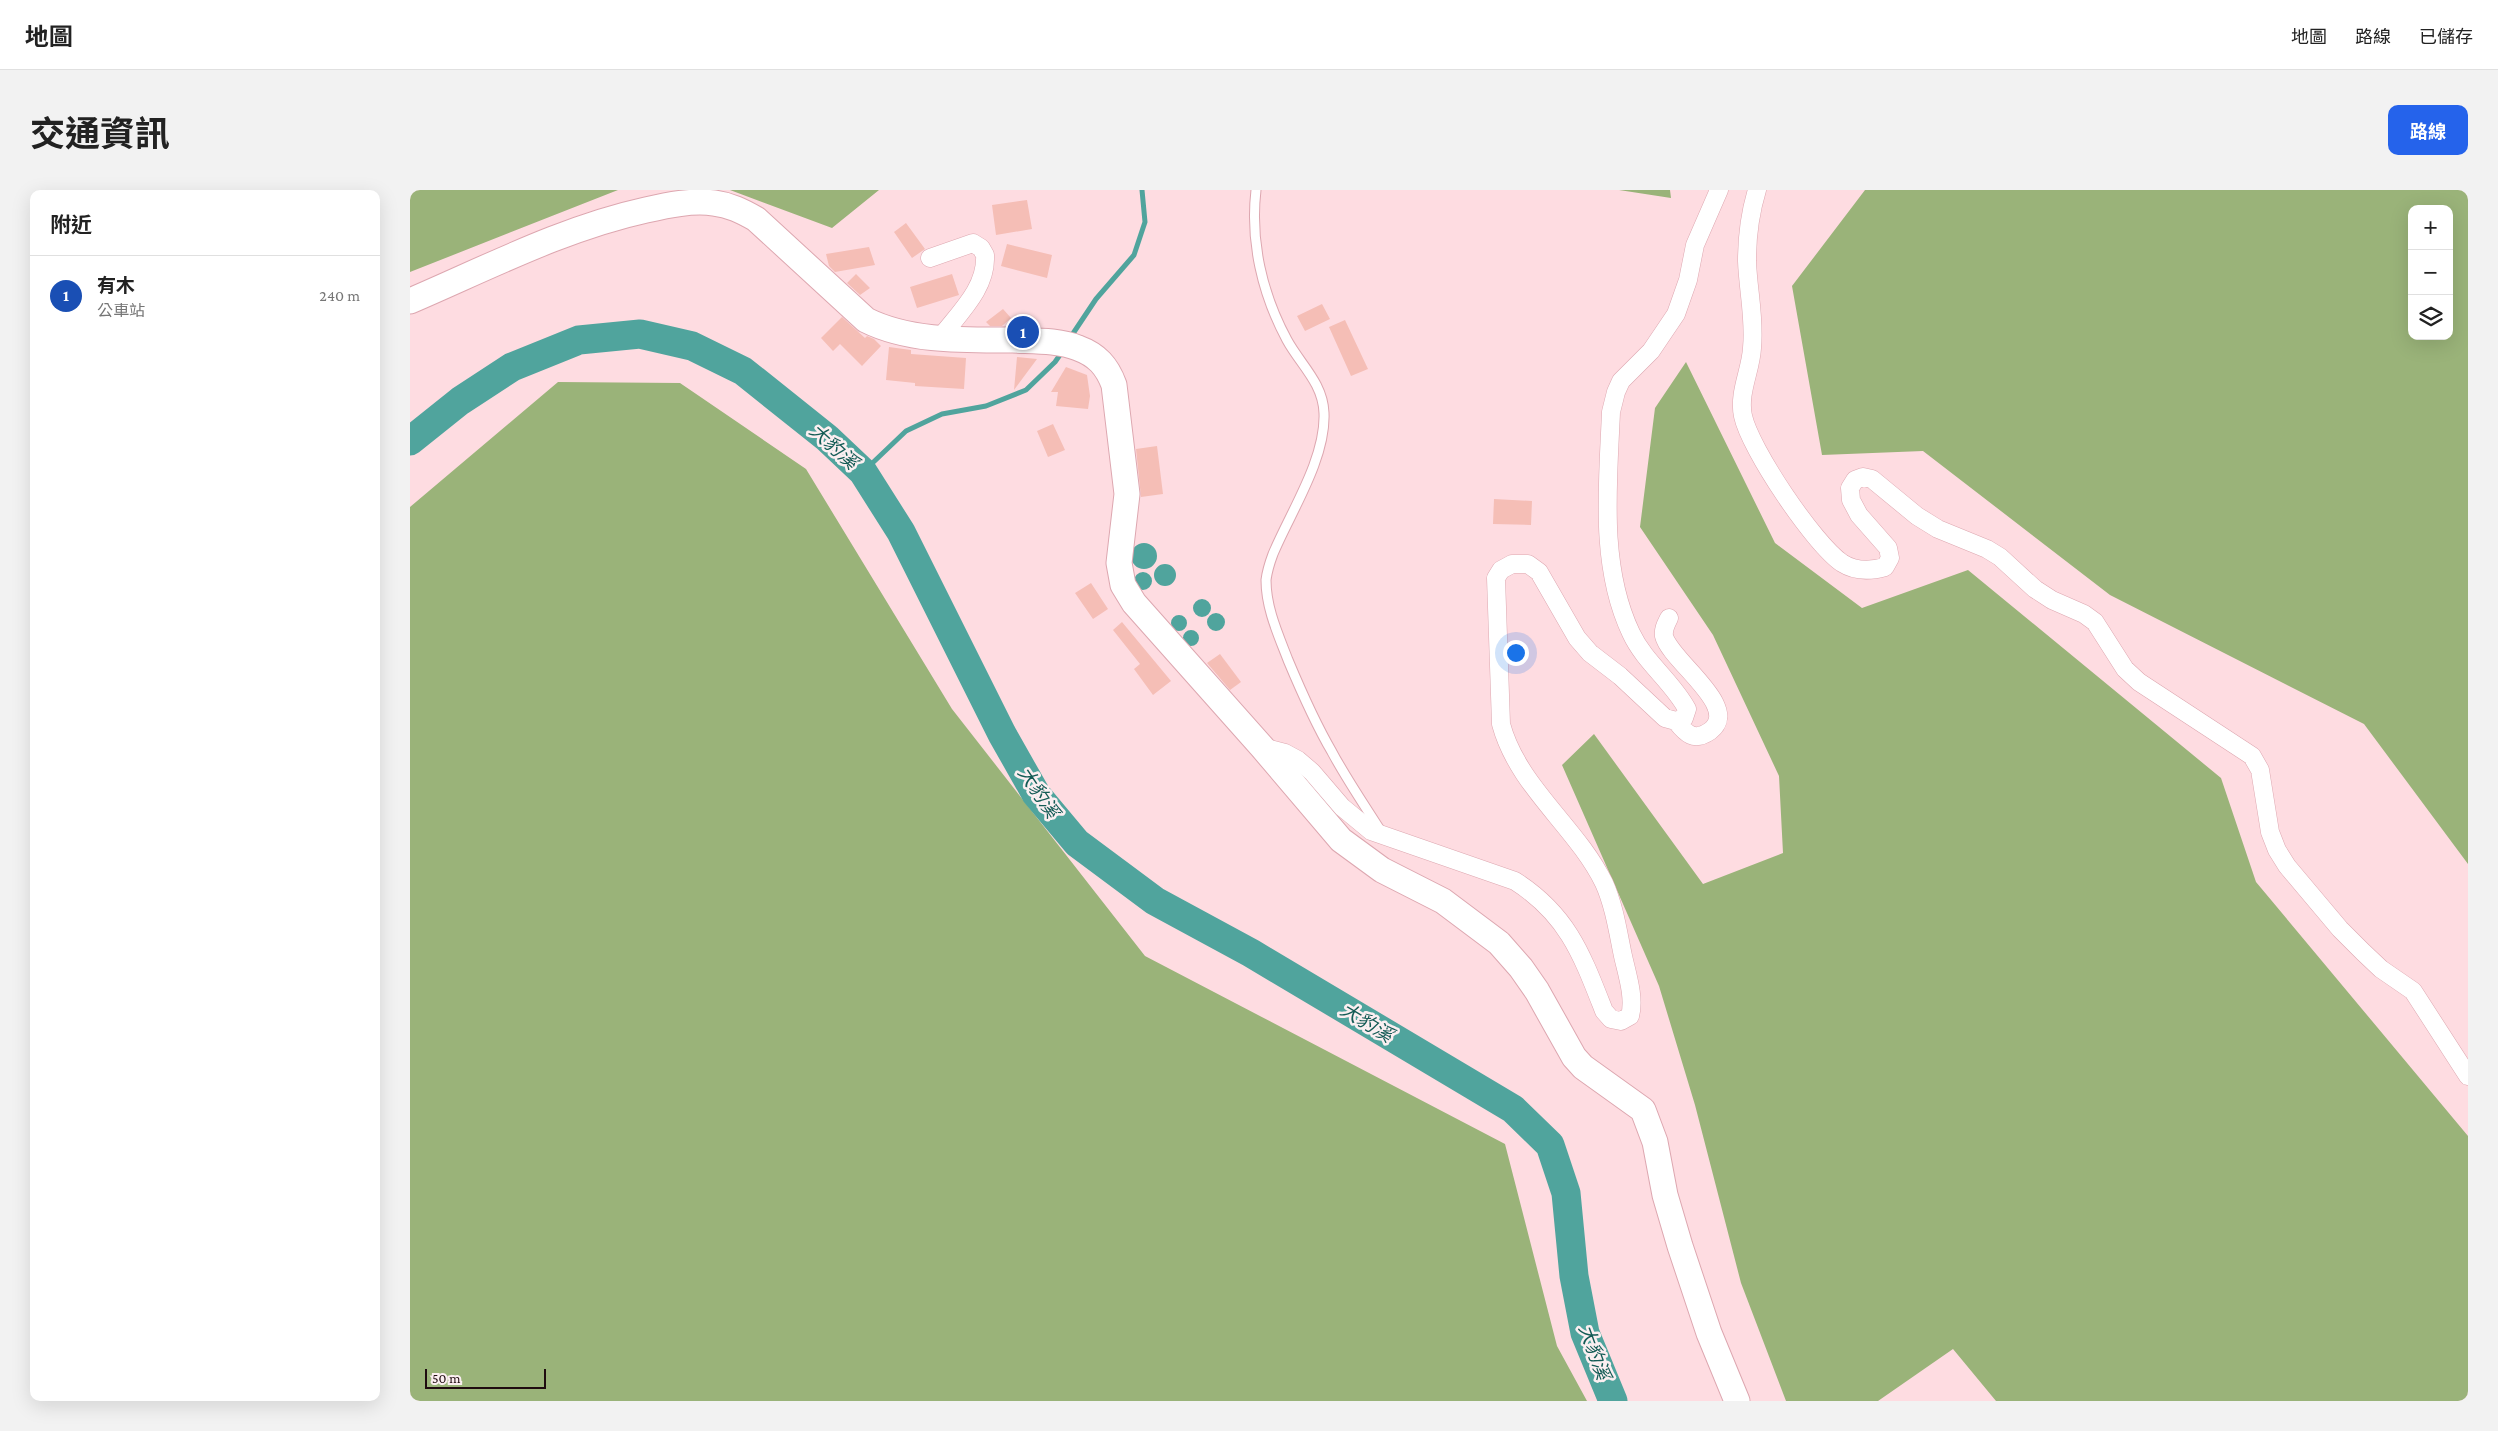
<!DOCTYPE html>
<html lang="zh-TW">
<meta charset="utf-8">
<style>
:root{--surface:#fff;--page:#f2f2f2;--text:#222;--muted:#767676;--line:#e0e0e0;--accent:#2563eb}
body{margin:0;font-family:"Crimson Pro","Noto Sans TC",serif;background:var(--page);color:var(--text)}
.controls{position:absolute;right:15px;top:15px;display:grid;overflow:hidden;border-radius:10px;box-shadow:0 5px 20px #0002}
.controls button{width:45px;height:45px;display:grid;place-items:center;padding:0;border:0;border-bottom:1px solid var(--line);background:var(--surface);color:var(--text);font:25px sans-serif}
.scale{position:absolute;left:15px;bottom:12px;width:121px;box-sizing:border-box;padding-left:5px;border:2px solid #1f0c10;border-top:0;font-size:14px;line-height:18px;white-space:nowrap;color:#1f0c10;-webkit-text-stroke:4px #fbeff1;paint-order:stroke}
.you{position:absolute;left:1105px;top:462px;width:18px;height:18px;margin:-12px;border:4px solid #fff;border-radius:50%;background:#1a73e8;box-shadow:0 0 0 8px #1a73e833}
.badge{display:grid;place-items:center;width:32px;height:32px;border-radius:50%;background:var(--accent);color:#fff;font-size:16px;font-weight:700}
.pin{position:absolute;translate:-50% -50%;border:2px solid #fff;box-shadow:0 1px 5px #0006}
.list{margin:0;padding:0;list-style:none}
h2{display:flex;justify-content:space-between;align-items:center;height:65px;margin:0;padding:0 20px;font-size:21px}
h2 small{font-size:16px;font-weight:400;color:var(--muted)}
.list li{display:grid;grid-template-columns:32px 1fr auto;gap:15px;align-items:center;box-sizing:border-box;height:80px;padding:0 20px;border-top:1px solid var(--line)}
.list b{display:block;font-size:19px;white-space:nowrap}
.list p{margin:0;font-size:16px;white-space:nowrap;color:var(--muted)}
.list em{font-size:16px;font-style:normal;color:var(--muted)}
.icon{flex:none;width:28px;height:28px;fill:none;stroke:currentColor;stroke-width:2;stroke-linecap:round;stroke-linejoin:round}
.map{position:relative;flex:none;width:2058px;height:1211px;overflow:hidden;border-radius:10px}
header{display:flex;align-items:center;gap:30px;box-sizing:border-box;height:70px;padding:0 25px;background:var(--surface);border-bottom:1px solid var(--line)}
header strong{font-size:24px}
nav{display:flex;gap:28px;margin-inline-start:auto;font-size:18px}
.intro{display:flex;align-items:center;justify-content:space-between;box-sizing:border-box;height:120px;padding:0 30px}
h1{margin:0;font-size:35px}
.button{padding:12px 22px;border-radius:10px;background:var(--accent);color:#fff;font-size:18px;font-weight:700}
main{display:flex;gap:30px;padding:0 30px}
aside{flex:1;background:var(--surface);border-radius:10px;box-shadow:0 5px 20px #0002}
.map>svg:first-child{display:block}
.forest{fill:#9ab379;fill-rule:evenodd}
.water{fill:#50a49d}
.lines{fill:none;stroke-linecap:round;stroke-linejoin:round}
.stream{stroke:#50a49d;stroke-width:5}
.river{stroke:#50a49d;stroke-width:29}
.building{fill:#f5beb6}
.lane-casing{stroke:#dda7b0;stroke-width:11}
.street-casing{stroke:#dda7b0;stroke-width:19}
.secondary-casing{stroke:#dda7b0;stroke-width:27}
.lane{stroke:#fff;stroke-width:9}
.street{stroke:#fff;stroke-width:18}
.secondary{stroke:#fff;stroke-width:25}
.labels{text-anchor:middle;stroke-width:5;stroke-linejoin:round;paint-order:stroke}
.water-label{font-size:19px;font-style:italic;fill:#135b55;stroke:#fbeff1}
</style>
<header>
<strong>地圖</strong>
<nav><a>地圖</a><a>路線</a><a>已儲存</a></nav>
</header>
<div class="intro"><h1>交通資訊</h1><a class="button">路線</a></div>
<main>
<aside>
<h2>附近<small></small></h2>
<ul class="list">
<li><span class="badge" style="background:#1a4fb4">1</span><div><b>有木</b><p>公車站</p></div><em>240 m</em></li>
</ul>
</aside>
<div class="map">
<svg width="2058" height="1211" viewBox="0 0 2058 1211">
<rect width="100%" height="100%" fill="#fedce1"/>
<path class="forest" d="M0,0H208L0,82Z
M320,0H469L422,38Z
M1209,0H1260L1261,8Z
M1455,0H2058V674L1954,534L1700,405L1513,261L1412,265L1382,96ZM2002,19H2039V146H2002Z
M1276,172L1365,353L1452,418L1558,380L1811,588L1846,692L2058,946V1211H1586L1543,1159L1468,1211H1376L1331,1093L1285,915L1249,796L1152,575L1184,544L1293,694L1373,663L1369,586L1303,445L1230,337L1245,218Z
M148,192L270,193L396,279L542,519L735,766L1095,954L1147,1156L1177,1211H0V317Z"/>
<path class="water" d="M721 366a13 13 0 1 1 26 0a13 13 0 1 1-26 0Z
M744 385a11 11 0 1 1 22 0a11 11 0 1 1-22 0Z
M724 391a9 9 0 1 1 18 0a9 9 0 1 1-18 0Z
M783 418a9 9 0 1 1 18 0a9 9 0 1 1-18 0Z
M797 432a9 9 0 1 1 18 0a9 9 0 1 1-18 0Z
M761 433a8 8 0 1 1 16 0a8 8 0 1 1-16 0Z
M773 448a8 8 0 1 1 16 0a8 8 0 1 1-16 0Z"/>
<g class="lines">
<path class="stream" d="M660,148L686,109L724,65L735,32L732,0
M453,282L496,241L532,224L576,216L616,200L645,172L652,162"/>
<path class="river" d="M0,251L50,211L102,177L169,150L230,144L282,156L333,181L417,248L453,282L491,342L592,544L626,604L667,653L745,711L841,763L1103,919L1140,955L1156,1003L1164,1086L1175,1143L1203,1211"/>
</g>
<path class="building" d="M617,10L622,39L586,45L582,15Z
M496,33L515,59L502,68L484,42Z
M597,54L642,65L637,88L591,76Z
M459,57L465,75L425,82L419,76L416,64Z
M446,84L460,98L450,105L437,93Z
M542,84L549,105L507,118L500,97Z
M912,114L920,129L895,141L887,126Z
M593,119L601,128L592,136H580L576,132Z
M432,127L455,148L457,146L464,149L471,156L452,176L430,154L423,161L411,148Z
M935,130L958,179L941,186L919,137Z
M479,157L501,160V164L556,168L554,199L505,196V193L476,190Z
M607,167L627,169L604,200Z
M656,177L677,185L680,206L678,219L646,216L648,202H641Z
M643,234L655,260L638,267L627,241Z
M747,256L753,304L731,307L726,259Z
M1084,309L1122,311L1121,335L1083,334Z
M681,393L698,419L683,429L665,403Z
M712,432L761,491L743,505L724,479L730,474L703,440Z
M810,464L831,492L820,500L797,473Z"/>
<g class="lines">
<g class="lane-casing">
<path id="lane" d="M846,0C840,51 852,104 877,150C890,174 913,193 914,223C916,269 880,323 863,364C860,372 857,382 856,390C856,418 868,444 878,470C891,501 905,533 922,562C937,590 955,616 972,643"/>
</g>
<g class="street-casing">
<path id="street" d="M1347,0C1340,23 1337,47 1337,71C1338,100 1345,129 1342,158C1341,180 1328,203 1333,226C1340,259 1404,354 1432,373C1446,382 1461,381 1475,377L1480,368L1478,358L1449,325L1441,310L1440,298L1445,290L1453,287L1462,289L1507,326L1528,339L1577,359L1590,367L1625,399L1642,410L1674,424L1685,432L1715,479L1729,492L1842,566L1850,580L1860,642L1867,660L1877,676L1930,739L1953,762L1971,779L2003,801L2058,886
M520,68L563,53L571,58L575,65C577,98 549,123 530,148
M1259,428C1256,434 1253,439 1254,446C1260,471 1332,517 1300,541C1284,552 1276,544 1266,531
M852,557L875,563L888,570L902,582L932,617L961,641L1105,691C1158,725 1172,765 1194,821L1201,829L1211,831L1220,826C1225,808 1217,784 1213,766C1208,742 1204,715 1194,693C1166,636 1108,597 1091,534L1086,388L1091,380L1102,374H1118L1129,382L1167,448L1180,463L1210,486L1255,528L1266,531L1274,528L1277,519C1262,491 1235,473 1221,443C1189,376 1198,294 1201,222L1206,202L1211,191L1241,161L1266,124L1278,90L1285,55L1309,0"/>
</g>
<g class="secondary-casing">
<path id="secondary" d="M0,111C77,78 154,38 236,20C258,15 282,10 304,13C320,15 332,21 346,29L456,130C500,152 555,150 603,150C623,151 649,150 668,158C687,165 697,176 704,195L717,304L709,373L713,395L724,413L852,557L931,650L972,680L1033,711L1089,753L1111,778L1127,801L1164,867L1173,877L1233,920L1245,952L1255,1005L1270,1056L1299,1143L1327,1211"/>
</g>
<use href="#lane" class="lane"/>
<use href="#street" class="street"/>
<use href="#secondary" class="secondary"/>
</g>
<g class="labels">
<g class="water-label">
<text transform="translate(424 256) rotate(42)" y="7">大豹溪</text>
<text transform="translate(629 602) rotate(56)" y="7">大豹溪</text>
<text transform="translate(957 832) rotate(31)" y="7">大豹溪</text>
<text transform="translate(1185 1162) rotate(70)" y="7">大豹溪</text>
</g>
</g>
</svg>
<div class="controls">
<button>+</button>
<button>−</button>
<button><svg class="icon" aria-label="layers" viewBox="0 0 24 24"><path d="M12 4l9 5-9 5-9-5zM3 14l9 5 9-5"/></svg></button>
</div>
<div class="scale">50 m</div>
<div class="you"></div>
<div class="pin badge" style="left:613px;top:142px;background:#1a4fb4">1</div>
</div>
</main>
